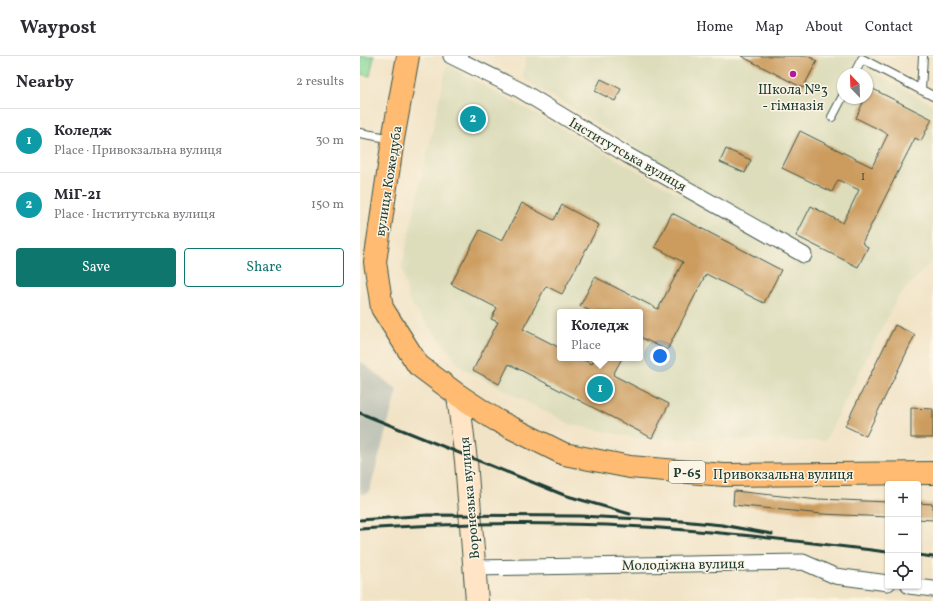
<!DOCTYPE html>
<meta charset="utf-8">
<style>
:root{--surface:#fff;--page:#f2f2f3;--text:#2b2b33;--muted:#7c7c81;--line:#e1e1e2;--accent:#0f766e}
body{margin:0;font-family:Vollkorn,serif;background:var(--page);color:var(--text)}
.controls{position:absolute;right:12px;bottom:12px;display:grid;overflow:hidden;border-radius:4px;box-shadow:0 1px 3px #0004}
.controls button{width:36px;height:36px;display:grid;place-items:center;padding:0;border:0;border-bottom:1px solid var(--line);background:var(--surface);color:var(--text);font:20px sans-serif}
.compass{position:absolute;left:477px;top:12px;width:36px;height:36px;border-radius:50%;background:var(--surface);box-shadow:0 1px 3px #0004;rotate:337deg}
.you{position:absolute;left:300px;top:300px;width:14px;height:14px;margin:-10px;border:3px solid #fff;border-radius:50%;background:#1a73e8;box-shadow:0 0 0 6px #1a73e833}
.badge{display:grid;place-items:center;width:26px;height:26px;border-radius:50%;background:var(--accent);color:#fff;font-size:13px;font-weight:700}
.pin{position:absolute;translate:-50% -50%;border:2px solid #fff;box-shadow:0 1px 4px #0006}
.popup{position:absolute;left:197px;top:253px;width:86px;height:52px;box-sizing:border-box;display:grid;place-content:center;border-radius:4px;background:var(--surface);filter:drop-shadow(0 1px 3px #0005);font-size:13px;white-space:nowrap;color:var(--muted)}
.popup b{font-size:15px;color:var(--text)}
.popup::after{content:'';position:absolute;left:50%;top:100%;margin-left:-8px;border:8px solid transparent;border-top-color:var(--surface)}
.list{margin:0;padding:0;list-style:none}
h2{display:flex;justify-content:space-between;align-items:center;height:52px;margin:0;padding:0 16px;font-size:17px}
h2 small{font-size:13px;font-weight:400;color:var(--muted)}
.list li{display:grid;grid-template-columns:26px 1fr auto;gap:12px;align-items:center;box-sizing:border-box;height:64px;padding:0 16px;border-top:1px solid var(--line)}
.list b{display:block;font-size:15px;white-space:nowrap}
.list p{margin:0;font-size:13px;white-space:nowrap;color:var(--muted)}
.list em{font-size:13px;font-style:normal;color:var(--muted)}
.actions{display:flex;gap:8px;padding:12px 16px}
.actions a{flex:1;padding:9px 0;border:1px solid var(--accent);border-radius:4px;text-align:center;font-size:14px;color:var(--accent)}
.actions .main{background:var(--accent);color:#fff}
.icon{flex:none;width:22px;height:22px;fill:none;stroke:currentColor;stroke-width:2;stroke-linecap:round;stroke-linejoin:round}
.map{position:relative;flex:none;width:573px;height:545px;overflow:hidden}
header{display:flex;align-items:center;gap:24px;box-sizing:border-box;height:56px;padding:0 20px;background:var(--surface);border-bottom:1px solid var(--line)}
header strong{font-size:19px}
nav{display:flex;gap:22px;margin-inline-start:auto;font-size:14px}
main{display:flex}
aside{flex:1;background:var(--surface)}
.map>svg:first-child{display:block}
.built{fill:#ddddbc;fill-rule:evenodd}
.industrial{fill:#c2c6b9}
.green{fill:#84d798;stroke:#528a66}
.building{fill:#cc9c5e}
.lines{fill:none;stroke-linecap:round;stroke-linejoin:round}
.service-casing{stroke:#3e564a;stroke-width:10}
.minor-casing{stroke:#3e564a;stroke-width:17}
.secondary-casing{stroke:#3e564a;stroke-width:24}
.primary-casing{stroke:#3e564a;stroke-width:24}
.service{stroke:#fff;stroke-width:8}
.minor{stroke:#fff;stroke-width:15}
.secondary{stroke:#ffe4c6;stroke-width:22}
.primary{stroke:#febb71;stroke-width:22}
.rail{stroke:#1f3d34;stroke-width:3}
.poi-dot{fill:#b5179e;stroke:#fcf5e5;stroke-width:1.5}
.labels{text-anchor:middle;stroke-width:3;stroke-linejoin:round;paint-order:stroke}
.number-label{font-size:12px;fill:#4a553e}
.shield{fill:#fcf5e5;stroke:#617469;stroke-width:1}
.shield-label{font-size:13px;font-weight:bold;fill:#1f3d34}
.poi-label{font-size:14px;fill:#1f3d34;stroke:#fcf5e5}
.street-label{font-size:14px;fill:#1f3d34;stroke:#fcf5e5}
</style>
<header>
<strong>Waypost</strong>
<nav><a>Home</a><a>Map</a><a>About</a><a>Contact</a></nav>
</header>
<main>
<aside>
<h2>Nearby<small>2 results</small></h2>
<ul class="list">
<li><span class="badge" style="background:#0f9aa8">1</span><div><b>Коледж</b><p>Place · Привокзальна вулиця</p></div><em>30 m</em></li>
<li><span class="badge" style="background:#0f9aa8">2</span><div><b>МіГ-21</b><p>Place · Інститутська вулиця</p></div><em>150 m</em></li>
</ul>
<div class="actions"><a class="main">Save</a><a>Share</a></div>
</aside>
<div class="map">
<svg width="573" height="545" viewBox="0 0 573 545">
<rect width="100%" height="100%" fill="#fcf5e5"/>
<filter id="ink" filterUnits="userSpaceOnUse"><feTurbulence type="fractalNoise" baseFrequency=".025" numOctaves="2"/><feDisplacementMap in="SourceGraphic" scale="8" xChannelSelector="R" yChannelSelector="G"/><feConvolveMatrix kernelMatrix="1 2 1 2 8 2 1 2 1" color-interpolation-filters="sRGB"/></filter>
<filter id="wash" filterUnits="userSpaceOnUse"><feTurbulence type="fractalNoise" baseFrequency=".012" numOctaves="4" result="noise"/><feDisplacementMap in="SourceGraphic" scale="16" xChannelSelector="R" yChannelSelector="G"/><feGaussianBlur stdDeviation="0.9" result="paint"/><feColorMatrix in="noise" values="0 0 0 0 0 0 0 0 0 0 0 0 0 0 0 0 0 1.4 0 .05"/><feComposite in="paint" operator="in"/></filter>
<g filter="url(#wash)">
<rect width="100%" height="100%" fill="#f1e3c6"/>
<path class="built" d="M166,0H512V16L573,49V204L537,242L465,385L276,382L210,368L102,312L49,245L42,210L87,9L435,203L447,207L453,196L375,153L163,22ZM483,18H507V42H483ZM200,256H280V302H200Z"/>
<path class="industrial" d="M0,305L37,334L9,437L0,438Z"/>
<path class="green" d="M0,0H14L10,20L0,18Z"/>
<g id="blocks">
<path class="building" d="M381,0H448L457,5L443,32Z
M241,23L261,33L255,45L235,35Z
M511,32L572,63L561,85L555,82L502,187L508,191L498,211L436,180L451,150L483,167L499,134L478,124L472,136L422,112L440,75L512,111L528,78L496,62L505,42H507V39Z
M366,93L391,104L385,117L360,106Z
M162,147L194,164L202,149L239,169L202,238L186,230L163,273L200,292V302H220L232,308L235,302H262L253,319L309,348L292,382L149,308L139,328L113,314L138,266L131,263L137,252L91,228L120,174L142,185Z
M312,157L421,214L404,247L346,218L307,294L280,281V256H232L220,250L235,221L298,253L323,206L295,191Z
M535,269L555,279L506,380L485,370Z
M551,352L573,353V382H551Z
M374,435L459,444V443L528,446V461L462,458L373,449Z
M558,447L573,448V464L558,463Z"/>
</g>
</g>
<g filter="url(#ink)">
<use href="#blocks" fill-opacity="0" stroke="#3e564a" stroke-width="1"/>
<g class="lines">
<g class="service-casing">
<path id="service" d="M494,18L502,3L573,40
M561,34L563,0
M472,61L483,40
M0,77L33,83"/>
</g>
<g class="minor-casing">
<path id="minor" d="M91,0L160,34L267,99L444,199
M115,512L443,506L475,520L528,527
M549,530L573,533"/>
</g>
<g class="secondary-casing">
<path id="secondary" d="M98,339L106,405L117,545"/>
</g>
<g class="primary-casing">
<path id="primary" d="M48,0L33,83L15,206L22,252L58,309L98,339L136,364L204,398L270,411L364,419L573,417"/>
</g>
<use href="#service" class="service"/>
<use href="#minor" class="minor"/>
<use href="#secondary" class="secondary"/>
<use href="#primary" class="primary"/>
<path class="rail" d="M0,357L204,439L270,458
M0,464L68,459L220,460L321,465L362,469L412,478
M0,473C108,466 218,465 326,474C394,479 461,488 528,496
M558,499L573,501"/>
</g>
</g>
<circle class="poi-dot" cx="433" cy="18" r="4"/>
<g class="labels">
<g class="number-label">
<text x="503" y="124">1</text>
</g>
<rect class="shield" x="309" y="405" width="36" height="22" rx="3"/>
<g class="shield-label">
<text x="327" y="421">Р-65</text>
</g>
<g class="poi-label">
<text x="433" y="38">Школа №3<tspan x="433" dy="16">- гімназія</tspan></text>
</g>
<g class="street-label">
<text transform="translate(268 98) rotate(30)" y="5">Інститутська вулиця</text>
<text transform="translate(28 125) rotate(-81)" y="5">вулиця Кожедуба</text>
<text x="423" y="423">Привокзальна вулиця</text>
<text transform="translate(109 442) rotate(-95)" y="5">Воронезька вулиця</text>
<text transform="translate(323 508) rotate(-1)" y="5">Молодіжна вулиця</text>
</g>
</g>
</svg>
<div class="controls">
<button>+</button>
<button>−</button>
<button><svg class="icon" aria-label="locate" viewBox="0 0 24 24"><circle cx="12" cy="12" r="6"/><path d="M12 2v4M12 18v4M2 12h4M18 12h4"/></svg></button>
</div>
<svg class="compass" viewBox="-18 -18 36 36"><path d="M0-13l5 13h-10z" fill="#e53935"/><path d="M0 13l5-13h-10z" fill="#7c7c81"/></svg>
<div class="you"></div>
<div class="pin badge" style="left:240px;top:333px;background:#0f9aa8">1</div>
<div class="popup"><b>Коледж</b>Place</div>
<div class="pin badge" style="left:113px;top:63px;background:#0f9aa8">2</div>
</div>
</main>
